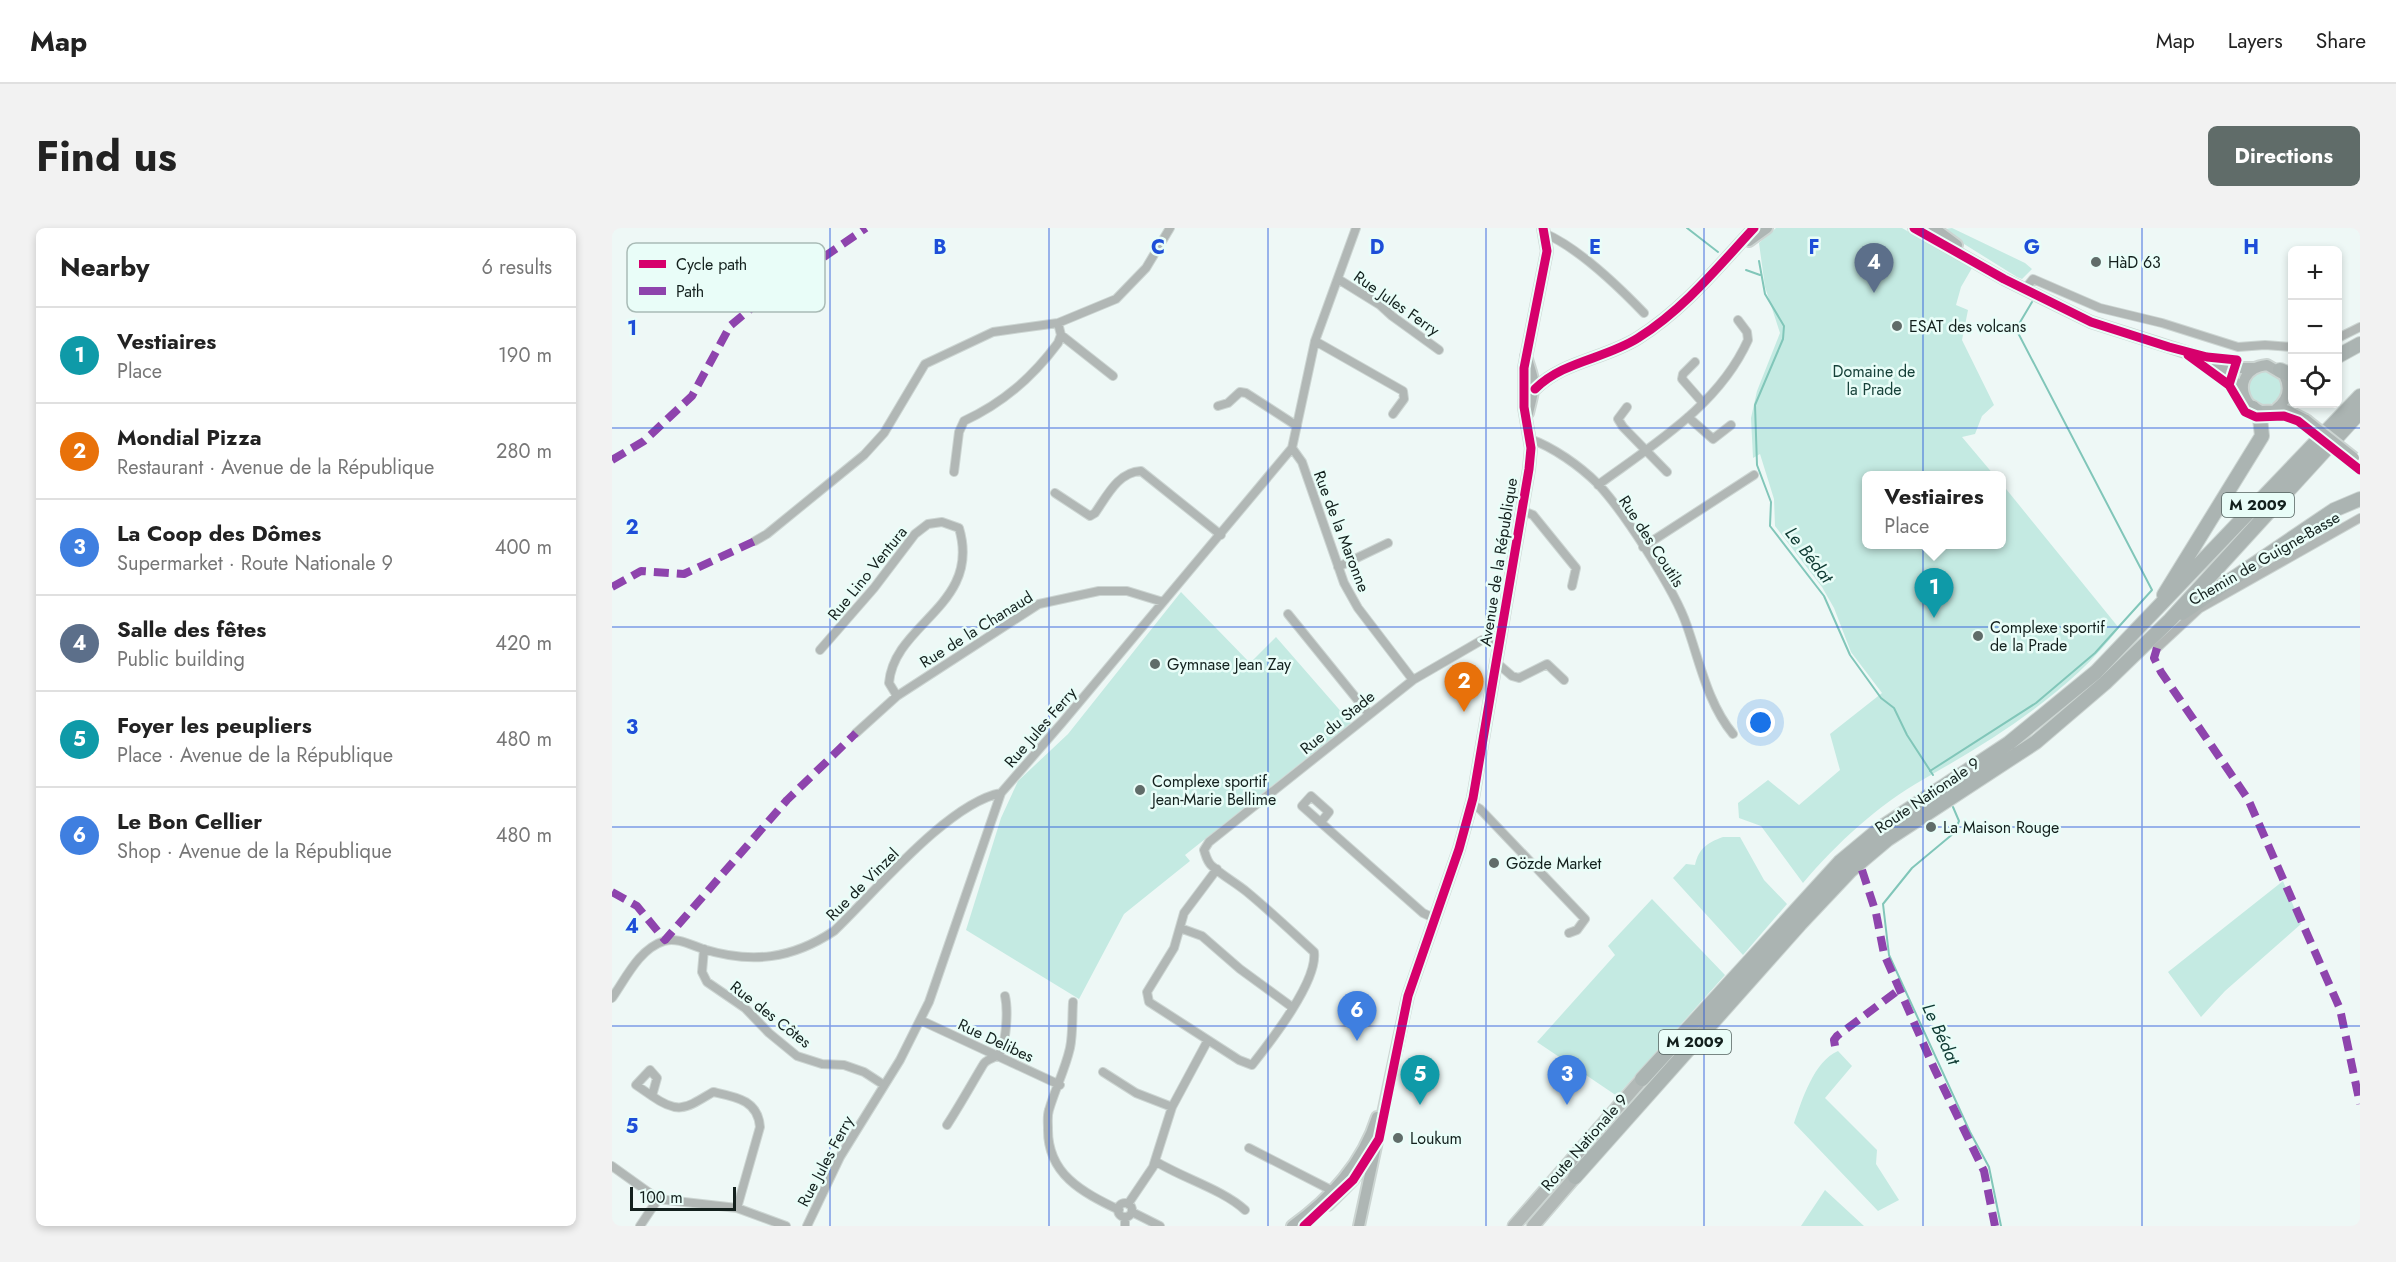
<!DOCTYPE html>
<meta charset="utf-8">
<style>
:root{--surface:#fff;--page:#f2f2f2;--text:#222;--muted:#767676;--line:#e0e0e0;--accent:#606c69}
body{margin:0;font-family:Jost,sans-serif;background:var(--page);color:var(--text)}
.controls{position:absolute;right:18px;top:18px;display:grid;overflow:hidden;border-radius:9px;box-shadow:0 3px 9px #0003}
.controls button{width:54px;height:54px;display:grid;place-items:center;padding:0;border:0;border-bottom:2px solid var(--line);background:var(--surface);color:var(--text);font:30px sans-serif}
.scale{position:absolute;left:18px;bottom:15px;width:106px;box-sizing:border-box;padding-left:6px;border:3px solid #13201d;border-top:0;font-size:16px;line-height:21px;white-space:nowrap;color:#13201d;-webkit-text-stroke:4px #e9fdf8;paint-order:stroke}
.you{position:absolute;left:1149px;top:495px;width:21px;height:21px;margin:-15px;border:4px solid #fff;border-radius:50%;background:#1a73e8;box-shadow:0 0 0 9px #1a73e833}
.badge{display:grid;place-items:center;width:39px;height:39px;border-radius:50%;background:var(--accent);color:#fff;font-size:20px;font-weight:700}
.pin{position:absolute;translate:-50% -50px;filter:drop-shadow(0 2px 3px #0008)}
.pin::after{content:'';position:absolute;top:32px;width:21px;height:18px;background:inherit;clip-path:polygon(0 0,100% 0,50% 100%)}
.popup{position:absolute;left:1250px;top:243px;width:144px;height:78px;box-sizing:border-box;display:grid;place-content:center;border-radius:9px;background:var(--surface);filter:drop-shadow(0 2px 4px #0005);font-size:20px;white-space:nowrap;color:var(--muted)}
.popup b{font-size:22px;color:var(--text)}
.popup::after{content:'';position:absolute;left:50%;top:100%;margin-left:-12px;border:12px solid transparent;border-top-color:var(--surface)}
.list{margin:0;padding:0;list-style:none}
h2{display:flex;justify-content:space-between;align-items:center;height:78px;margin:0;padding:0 24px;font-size:26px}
h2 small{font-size:20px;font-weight:400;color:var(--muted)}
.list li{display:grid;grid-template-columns:39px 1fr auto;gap:18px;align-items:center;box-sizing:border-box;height:96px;padding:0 24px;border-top:2px solid var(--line)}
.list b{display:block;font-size:22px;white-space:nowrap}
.list p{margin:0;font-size:20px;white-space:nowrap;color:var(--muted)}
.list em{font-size:20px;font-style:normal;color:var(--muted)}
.icon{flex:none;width:33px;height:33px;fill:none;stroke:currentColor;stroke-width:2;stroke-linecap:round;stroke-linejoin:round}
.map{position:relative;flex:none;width:1748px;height:998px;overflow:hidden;border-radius:9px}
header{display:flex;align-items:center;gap:36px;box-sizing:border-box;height:84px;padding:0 30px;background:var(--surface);border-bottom:2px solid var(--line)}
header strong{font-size:28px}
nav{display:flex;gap:33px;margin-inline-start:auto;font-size:21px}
.intro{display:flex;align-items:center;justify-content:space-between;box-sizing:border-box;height:144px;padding:0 36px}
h1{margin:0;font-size:42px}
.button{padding:15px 27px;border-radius:9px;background:var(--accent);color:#fff;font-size:21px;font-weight:700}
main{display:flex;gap:36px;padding:0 36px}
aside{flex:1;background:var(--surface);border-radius:9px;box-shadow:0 3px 9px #0003}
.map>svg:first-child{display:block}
.green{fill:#c4eae2}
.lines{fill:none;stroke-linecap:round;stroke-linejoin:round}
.stream{stroke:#81c6b9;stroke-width:2}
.street-casing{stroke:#ccd5d2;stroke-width:10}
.secondary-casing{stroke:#ccd5d2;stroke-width:14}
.primary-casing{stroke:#ccd5d2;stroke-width:15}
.highway-casing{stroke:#ccd5d2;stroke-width:16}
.street{stroke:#b1b7b5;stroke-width:8}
.secondary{stroke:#aeb6b4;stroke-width:10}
.primary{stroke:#b2b9b7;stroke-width:12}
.highway{stroke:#abb4b2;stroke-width:14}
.secondary-bridge-casing{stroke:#ccd5d2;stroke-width:14;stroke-linecap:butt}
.secondary-bridge{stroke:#aeb6b4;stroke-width:10}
.quiet{stroke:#8e44ad;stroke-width:8;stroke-dasharray:15 8;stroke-linecap:butt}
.cycleway-casing{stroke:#e9fdf8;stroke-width:13}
.cycleway{stroke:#d6006c;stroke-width:9}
.grid{fill:none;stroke:#1d4ed8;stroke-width:1.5;stroke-opacity:0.55}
.poi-dot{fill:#606c69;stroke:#e9fdf8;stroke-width:2}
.labels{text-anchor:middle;stroke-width:5;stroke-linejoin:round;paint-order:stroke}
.shield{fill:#e9fdf8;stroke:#53625f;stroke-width:1.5}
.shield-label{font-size:15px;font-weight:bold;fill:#13201d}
.poi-label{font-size:16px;fill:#13201d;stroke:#e9fdf8;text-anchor:start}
.street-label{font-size:16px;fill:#13201d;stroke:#e9fdf8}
.park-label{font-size:16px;fill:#164139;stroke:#e9fdf8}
.water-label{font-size:18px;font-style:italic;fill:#0e3a32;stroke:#e9fdf8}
.key{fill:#e9fdf8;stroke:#a9bbb6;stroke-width:1.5}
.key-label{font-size:16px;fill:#13201d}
.grid-label{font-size:20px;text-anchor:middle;font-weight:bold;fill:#1d4ed8;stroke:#e9fdf8;stroke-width:5;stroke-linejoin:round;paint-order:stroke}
</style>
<header>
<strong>Map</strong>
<nav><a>Map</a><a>Layers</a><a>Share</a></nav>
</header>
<div class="intro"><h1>Find us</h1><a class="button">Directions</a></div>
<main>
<aside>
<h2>Nearby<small>6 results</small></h2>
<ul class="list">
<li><span class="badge" style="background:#0f9aa8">1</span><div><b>Vestiaires</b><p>Place</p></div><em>190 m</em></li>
<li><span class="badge" style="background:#e8710a">2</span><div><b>Mondial Pizza</b><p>Restaurant · Avenue de la République</p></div><em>280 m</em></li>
<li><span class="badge" style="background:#3f7fe0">3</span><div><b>La Coop des Dômes</b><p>Supermarket · Route Nationale 9</p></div><em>400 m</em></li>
<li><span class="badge" style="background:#5c6f8a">4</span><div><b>Salle des fêtes</b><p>Public building</p></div><em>420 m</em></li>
<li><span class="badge" style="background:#0f9aa8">5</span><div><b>Foyer les peupliers</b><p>Place · Avenue de la République</p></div><em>480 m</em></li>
<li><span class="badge" style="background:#3f7fe0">6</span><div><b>Le Bon Cellier</b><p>Shop · Avenue de la République</p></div><em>480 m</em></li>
</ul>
</aside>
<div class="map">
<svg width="1748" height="998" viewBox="0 0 1748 998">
<rect width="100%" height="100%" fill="#eef8f6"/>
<path class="green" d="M1164,0H1290L1360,40L1349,59L1344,77L1356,82L1350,112L1382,177L1370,188L1363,206L1350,209L1382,247L1254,248V316H1390V256L1507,400C1457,465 1382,511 1312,551C1266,577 1225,615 1191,655L1149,598L1127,590L1126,575L1156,552L1187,577L1228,542L1218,506L1270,465L1239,424L1222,380L1210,359L1163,298L1162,271L1148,226L1141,230L1139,190L1145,163L1168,105L1153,59L1147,15Z
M1340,0L1413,35L1420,41L1410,51L1405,49L1336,6L1333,1Z
M1636 160a17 17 0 1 1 34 0a17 17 0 1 1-34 0Z
M569,364L638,435L664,409L739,495L573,627L578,633L512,686L467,771L354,702L389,590L406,553L456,506Z
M1111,609H1128L1152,652L1175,676L1131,727L1061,650L1074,636L1083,637C1087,620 1095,615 1111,609Z
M1671,653L1689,696L1613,763L1589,789L1556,744Z
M1040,671L1113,747L1005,868L925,814L1003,727L996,718Z
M1226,823L1240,838L1213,870L1265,922L1264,936L1287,972L1266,983L1182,895C1190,872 1202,833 1226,823Z
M1213,962L1252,998H1189Z"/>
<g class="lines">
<path class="stream" d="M1075,0L1106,24
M1147,33L1153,66L1172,98L1171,111L1143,177L1145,237L1159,274L1158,298L1212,368L1238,427L1269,470L1282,480L1295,507L1321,547
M1134,42L1148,47
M1318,543L1424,475L1483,425L1540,362L1404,101L1420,74
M1341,579L1347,593L1342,605L1300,640L1271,676L1277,727L1358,904L1377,939L1389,998"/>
<g class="street-casing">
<path id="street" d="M932,5C967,20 1006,58 1032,85
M726,51L768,77L780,88L827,122
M1413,61L1421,51L1488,80L1550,95L1626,119L1653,117L1680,119
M449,107L501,148
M1726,110L1748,99
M703,113L791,163L792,171L781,186
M1083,134L1071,146L1070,151L1091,175
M606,178L616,175L628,164L634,165L685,198
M1015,179L1006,191L1011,199L1055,244
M1076,189L1101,211L1119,197
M918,211C941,219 968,238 986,256C1012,284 1063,362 1075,398C1088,435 1096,476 1121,506
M680,220L690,234L732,355L746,380L801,452
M342,244L347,204L352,193C391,175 420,150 446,115L449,107L446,95
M986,257C1042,216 1107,177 1136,112L1135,104L1126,92
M443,265L478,288L483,285C495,268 506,244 529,243L609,307
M911,283L921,287L964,340L960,358
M143,313L155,306L252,227L272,205L313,136L381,104L446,95L504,71L534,40L558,0
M1031,319L1142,247
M726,339L776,315
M676,386L757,486
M1545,420L1587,381L1748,290
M208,422L262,360L303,306L316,296L330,294L347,300C370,377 282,395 277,455L285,468
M885,435L900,448L907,450L935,436L952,452
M244,505L285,468L427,376L487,363H515L551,374
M860,576L868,581L973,691L965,702L957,705
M709,594L717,584L699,568L690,578L811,685L822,690
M605,641L572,685L562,720L535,764L537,774L627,832L640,837C659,813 706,753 702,724C680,704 658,683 635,664C624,655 611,648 600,638C595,634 594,628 592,622L597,614L801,452L870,412H889
M568,700L590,708L628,741L680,779
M92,721L90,744L95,754L133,780L157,805L185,828L210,836L232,837L252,844L272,857
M0,770C14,750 27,721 52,713C65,709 79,717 91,721C140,736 180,731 222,703C262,665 336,575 389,565
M461,774C460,789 461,806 458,820C453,842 443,861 437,882C435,888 436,895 436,900C435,946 470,964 507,982
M308,792L448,857
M491,844L524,865L560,879
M40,868L24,857L38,842L45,850L40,868C67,887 74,880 101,864C124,869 146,872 148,899L125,980
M335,897C348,877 359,857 371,837C374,831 381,831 386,827C395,817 396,781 393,768
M637,920L723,964
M543,933C570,950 610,961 633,982
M0,938L46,971L125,980L174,998
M506 982a7 7 0 1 1 14 0a7 7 0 1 1-14 0Z
M516,976L541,939L560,879L596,812
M520,984L548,998
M28,998L46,971
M195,998L228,929L288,832L317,774L389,565L449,496L680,220L703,113L744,0
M513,998V989"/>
</g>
<g class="secondary-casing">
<path id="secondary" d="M1302,0L1392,51L1479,94L1624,140H1641
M1322,0L1345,17
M1137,13L1155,0
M914,128C924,160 924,152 916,185
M1593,134L1630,159
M923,161C951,133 993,131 1026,110C1072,81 1105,40 1142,0
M1664,181C1676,172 1679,160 1672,147L1655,137C1633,139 1624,158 1637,176L1649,183L1674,182L1694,192
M716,977L741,952L761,922
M680,998C718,971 751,934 765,889
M747,998L796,768L847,621L861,570L917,241L919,220L912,179V140L935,23L931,0"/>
</g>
<g class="primary-casing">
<path id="primary" d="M902,998L1030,851
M921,998L963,949"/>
</g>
<g class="highway-casing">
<path id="highway" d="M1726,128L1748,116
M1668,142L1680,147
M1552,367L1650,208L1648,190L1641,180
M1570,385L1722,282L1748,271
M1030,851L1228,634L1270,599L1397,515L1484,444L1748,168
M963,949L1188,696L1238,643L1276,611L1424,514L1493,455L1558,392L1748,184"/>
</g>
<use href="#street" class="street"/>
<use href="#secondary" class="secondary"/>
<use href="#primary" class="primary"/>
<use href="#highway" class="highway"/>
<g class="secondary-bridge-casing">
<path id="secondary-bridge" d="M1694,192L1742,230"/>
</g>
<use href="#secondary-bridge" class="secondary-bridge"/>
<path class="quiet" d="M0,232L32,213L80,168L118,98L148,73L254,0
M0,359L29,343L72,346L143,313
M1545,420L1542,430L1549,444L1636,571L1728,781L1748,876
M1250,642L1264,685L1272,726L1322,840L1372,943L1383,998
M0,664L25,678L53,712L175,572L244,505
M1223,818L1222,812L1225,808L1288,761"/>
<g class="cycleway-casing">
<path id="cycleway" d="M1302,0L1392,51L1479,94L1557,119L1595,129L1625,132L1617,157
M1576,127L1617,157L1633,184L1644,189L1672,188L1686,193L1748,242
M923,161C951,133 993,131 1026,110C1072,81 1105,40 1142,0
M692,998L741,952L767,911L796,768L847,621L861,570L917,241L919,220L912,179V140L935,23L931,0"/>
</g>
<use href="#cycleway" class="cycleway"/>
</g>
<path class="grid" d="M218,0V998M437,0V998M656,0V998M874,0V998M1092,0V998M1311,0V998M1530,0V998M0,200H1748M0,399H1748M0,599H1748M0,798H1748"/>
<g class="poi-dot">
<circle cx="1484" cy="34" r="6"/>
<circle cx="1285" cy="98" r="6"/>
<circle cx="1366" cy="408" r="6"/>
<circle cx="543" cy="436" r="6"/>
<circle cx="528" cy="562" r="6"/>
<circle cx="1319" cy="599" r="6"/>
<circle cx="882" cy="635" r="6"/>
<circle cx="786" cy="910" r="6"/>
</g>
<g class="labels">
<g class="shield">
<rect x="1610" y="265" width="72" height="24" rx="4.5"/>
<rect x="1047" y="802" width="72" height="24" rx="4.5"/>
</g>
<g class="shield-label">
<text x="1646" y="282">M 2009</text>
<text x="1083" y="819">M 2009</text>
</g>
<g class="poi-label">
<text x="1496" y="40">HàD 63</text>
<text x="1297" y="104">ESAT des volcans</text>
<text x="1378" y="405">Complexe sportif<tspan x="1378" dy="18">de la Prade</tspan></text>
<text x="555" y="442">Gymnase Jean Zay</text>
<text x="540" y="559">Complexe sportif<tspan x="540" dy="18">Jean-Marie Bellime</tspan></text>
<text x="1331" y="605">La Maison Rouge</text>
<text x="894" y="641">Gözde Market</text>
<text x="798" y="916">Loukum</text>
</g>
<g class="street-label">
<text transform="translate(785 75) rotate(35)" y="6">Rue Jules Ferry</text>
<text transform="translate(730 303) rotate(69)" y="6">Rue de la Maronne</text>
<text transform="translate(1040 313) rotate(57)" y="6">Rue des Coutils</text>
<text transform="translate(1652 330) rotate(-30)" y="6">Chemin de Guigne-Basse</text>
<text transform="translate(886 334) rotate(-81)" y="6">Avenue de la République</text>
<text transform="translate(255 345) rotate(-51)" y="6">Rue Lino Ventura</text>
<text transform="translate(364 401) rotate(-32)" y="6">Rue de la Chanaud</text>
<text transform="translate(725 494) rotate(-39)" y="6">Rue du Stade</text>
<text transform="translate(428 499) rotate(-49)" y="6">Rue Jules Ferry</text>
<text transform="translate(1315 567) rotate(-34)" y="6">Route Nationale 9</text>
<text transform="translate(250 656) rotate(-45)" y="6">Rue de Vinzel</text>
<text transform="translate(159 786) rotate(38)" y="6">Rue des Côtes</text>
<text transform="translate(384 812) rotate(25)" y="6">Rue Delibes</text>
<text transform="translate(972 914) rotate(-49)" y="6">Route Nationale 9</text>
<text transform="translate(213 933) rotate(-62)" y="6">Rue Jules Ferry</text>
</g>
<g class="park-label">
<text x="1262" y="149">Domaine de<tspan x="1262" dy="18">la Prade</tspan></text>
</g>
<g class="water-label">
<text transform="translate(1197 327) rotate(52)" y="6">Le Bédat</text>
<text transform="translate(1329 806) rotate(65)" y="6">Le Bédat</text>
</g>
</g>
<rect x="15" y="15" width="198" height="69" rx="9" class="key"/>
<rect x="27" y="32" width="27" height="8" fill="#d6006c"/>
<rect x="27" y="59" width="27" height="8" fill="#8e44ad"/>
<g class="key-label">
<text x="64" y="42">Cycle path</text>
<text x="64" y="69">Path</text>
</g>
<g class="grid-label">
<text x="328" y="26">B</text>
<text x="546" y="26">C</text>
<text x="765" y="26">D</text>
<text x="983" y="26">E</text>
<text x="1202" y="26">F</text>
<text x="1420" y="26">G</text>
<text x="1639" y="26">H</text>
<text x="20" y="107">1</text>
<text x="20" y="306">2</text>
<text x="20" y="506">3</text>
<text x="20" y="705">4</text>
<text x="20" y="905">5</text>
</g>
</svg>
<div class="controls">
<button>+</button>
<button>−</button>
<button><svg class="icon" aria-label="locate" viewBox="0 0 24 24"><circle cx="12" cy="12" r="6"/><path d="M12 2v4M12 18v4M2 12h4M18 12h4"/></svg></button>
</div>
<div class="scale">100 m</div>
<div class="you"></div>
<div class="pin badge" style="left:1322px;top:390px;background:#0f9aa8">1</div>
<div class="popup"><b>Vestiaires</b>Place</div>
<div class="pin badge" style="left:852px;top:484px;background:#e8710a">2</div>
<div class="pin badge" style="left:955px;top:877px;background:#3f7fe0">3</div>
<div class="pin badge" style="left:1262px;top:65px;background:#5c6f8a">4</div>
<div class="pin badge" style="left:808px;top:877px;background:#0f9aa8">5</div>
<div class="pin badge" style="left:745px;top:813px;background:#3f7fe0">6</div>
</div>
</main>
